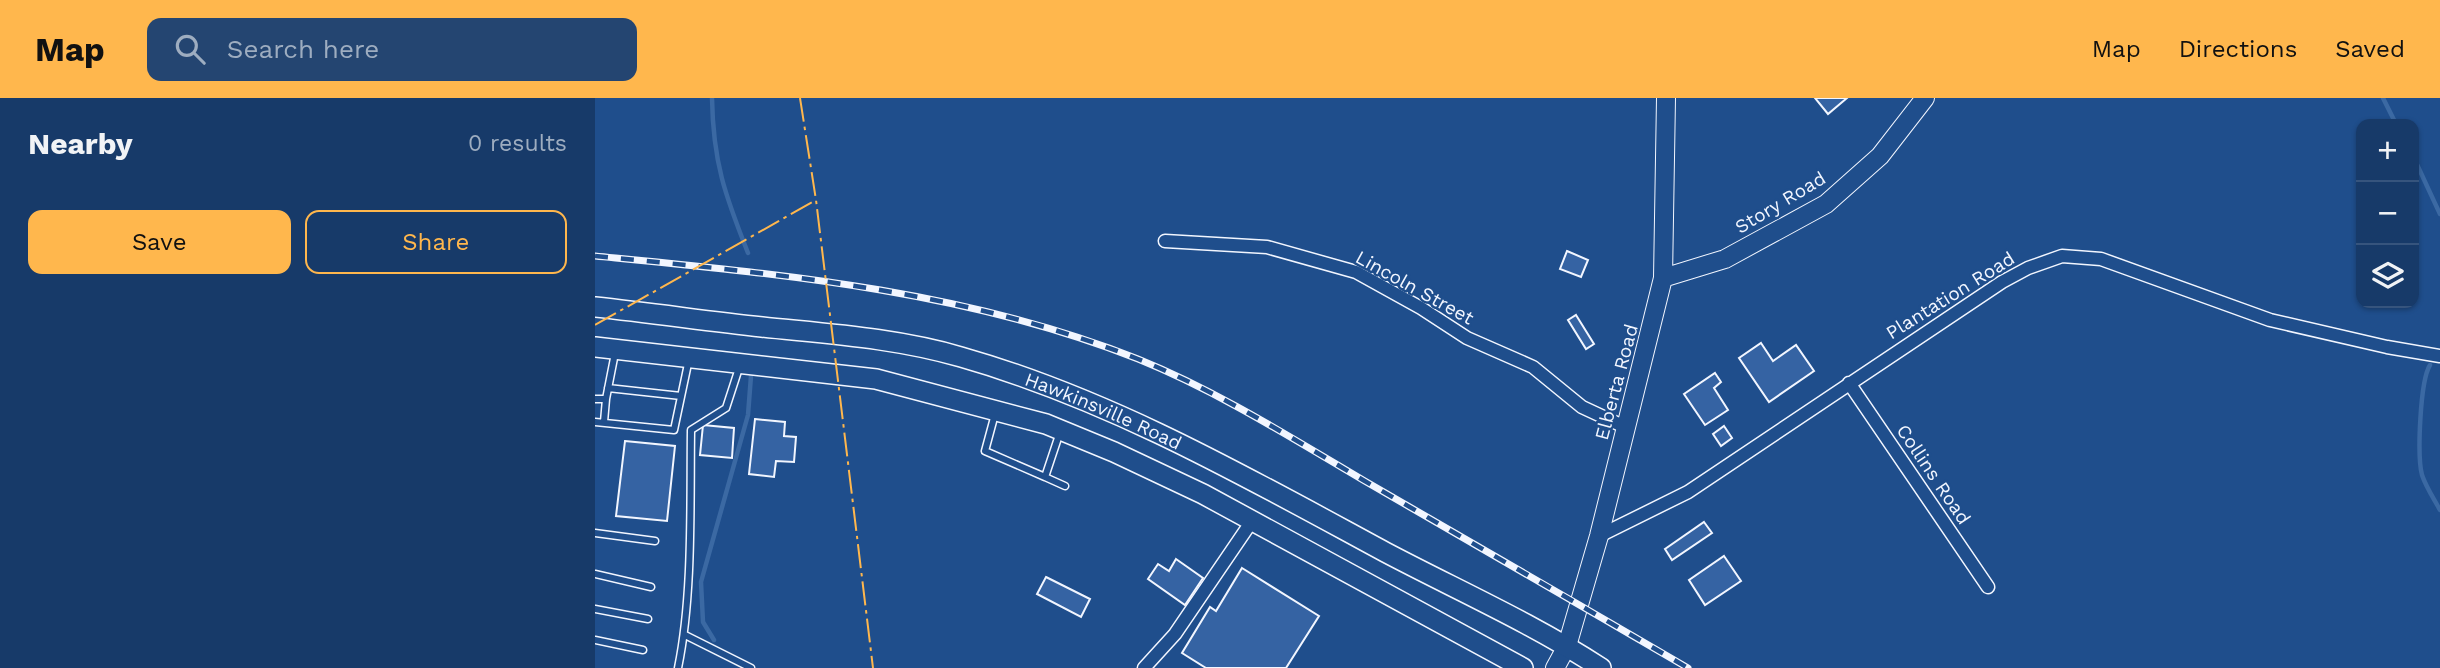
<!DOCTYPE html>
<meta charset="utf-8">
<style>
:root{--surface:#173a69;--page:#244571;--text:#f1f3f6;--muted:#9eadc0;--line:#36547d;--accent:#ffb74d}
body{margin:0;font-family:"Work Sans",sans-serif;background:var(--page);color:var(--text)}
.controls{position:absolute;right:21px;top:21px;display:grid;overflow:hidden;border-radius:14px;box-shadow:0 2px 5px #0004}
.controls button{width:63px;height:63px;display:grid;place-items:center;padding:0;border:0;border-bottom:2px solid var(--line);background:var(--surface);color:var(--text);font:35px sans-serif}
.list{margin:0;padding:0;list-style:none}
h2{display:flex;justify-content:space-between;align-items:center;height:91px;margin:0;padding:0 28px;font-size:30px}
h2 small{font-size:23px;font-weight:400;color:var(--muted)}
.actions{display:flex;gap:14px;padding:21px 28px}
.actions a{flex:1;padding:16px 0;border:2px solid var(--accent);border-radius:14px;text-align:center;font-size:24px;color:var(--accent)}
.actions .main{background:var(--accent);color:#111}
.icon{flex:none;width:38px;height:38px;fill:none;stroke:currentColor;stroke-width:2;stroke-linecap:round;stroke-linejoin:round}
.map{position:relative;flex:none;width:1845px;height:570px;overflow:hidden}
header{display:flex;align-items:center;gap:42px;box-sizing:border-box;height:98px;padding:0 35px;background:var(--accent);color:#111}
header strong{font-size:33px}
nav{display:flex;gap:38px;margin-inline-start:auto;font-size:24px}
.search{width:490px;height:63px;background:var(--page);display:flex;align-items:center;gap:18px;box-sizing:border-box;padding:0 24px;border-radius:14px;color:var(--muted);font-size:26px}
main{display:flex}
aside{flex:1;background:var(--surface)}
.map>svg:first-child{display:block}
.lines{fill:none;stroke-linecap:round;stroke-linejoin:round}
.stream{stroke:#3b69a3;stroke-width:4.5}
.building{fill:#3563a3;stroke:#f2f6ff;stroke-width:2}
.lane-casing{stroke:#f2f6ff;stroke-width:9}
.street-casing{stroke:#f2f6ff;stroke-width:15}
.secondary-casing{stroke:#f2f6ff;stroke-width:20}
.primary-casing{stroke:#f2f6ff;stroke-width:22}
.lane{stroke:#1f4e8c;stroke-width:6}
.street{stroke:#1f4e8c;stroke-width:12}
.secondary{stroke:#1f4e8c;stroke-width:18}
.primary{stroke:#1f4e8c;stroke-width:19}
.rail-casing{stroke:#f2f6ff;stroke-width:7}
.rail{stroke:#1f4e8c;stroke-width:4.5;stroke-dasharray:13;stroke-linecap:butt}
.power{stroke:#ffb74d;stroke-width:2;stroke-dasharray:24 5 3.5 5;stroke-linecap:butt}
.labels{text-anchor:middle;stroke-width:5;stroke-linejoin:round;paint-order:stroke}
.street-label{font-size:19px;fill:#f2f6ff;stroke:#1f4e8c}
</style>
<header>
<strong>Map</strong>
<div class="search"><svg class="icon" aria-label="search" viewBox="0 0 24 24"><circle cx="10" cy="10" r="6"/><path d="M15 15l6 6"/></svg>Search here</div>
<nav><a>Map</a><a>Directions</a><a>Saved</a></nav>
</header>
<main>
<aside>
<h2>Nearby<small>0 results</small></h2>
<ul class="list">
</ul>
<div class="actions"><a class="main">Save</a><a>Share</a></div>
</aside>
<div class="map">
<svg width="1845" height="570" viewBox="0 0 1845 570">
<rect width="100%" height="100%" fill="#1f4e8c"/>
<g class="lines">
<path class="stream" d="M117,0C118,64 130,97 153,155
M1788,0L1801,26
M1819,60L1845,116
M1835,267C1825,283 1822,358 1827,377C1831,389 1839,401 1845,412
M119,542L108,524L106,484L153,317L156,278"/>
</g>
<path class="building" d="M1220,0H1252L1233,16Z
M972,153L993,162L986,179L965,171Z
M981,217L999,246L991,251L973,222Z
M1166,245L1178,263L1201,247L1219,273L1174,304L1144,260Z
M1120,275L1126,284L1119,290L1133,312L1110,327L1089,296Z
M160,321L190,324L189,338L201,339L199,364L181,363L179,379L154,376Z
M108,327L139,330L137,360L105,357Z
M1129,328L1137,340L1126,348L1118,336Z
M30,343L80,348L72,423L21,418Z
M1109,424L1117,435L1077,462L1070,451Z
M1129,458L1146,483L1110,507L1094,482Z
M581,461L608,480L590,507L553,481L563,466L574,473Z
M647,470L724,518L691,570H611L587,555L615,509L621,513Z
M451,479L495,501L486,519L442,496Z"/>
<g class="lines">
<g class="lane-casing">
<path id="lane" d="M13,290L86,298
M0,301H11L9,324
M11,301L20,255
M400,316L390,353L450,379L465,334
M0,324L79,332L94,261
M450,379L470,388
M0,435L60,443
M0,476L56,489
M0,511L53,521
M90,537L156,570
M0,542L48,552
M83,570C98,497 95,408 96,332L131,310L145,267"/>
</g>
<g class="street-casing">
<path id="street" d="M570,143L672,149L761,174L826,210L872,240L938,269L987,309L1030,329
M1254,285L1393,489
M1004,438L1093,394L1407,184L1433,170L1467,158L1506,161L1675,222L1792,249L1845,258
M549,570L580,536L657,423"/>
</g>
<g class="secondary-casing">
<path id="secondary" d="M1068,180L1130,161L1231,106L1285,58L1330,0
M960,570L972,548L1004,438L1068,180L1071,0"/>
</g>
<g class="primary-casing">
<g id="primary">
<path id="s1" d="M0,209C56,215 112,223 167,229C234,236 301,240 366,259C517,302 653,380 790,454C862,492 937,525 1006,570"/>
<path d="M0,249L281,281L451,326L519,354L608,396L928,570"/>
</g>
</g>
<use href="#lane" class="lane"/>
<use href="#street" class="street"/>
<use href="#secondary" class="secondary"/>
<use href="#primary" class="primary"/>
<g class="rail-casing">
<path id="rail" d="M0,158C184,176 369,192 543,261C622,293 695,339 768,382C877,445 985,507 1093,570"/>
</g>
<use href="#rail" class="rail"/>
<path class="power" d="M205,0L221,102L278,570
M0,227L221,102"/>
</g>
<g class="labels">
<g class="street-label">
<text transform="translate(1185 104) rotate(-31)" y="7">Story Road</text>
<text transform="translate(820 189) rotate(29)" y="7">Lincoln Street</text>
<text transform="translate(1355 197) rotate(-32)" y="7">Plantation Road</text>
<text transform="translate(1021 284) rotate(-75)" y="7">Elberta Road</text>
<text dy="7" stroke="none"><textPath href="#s1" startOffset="522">Hawkinsville Road</textPath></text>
<text transform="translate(1339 376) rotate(56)" y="7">Collins Road</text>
</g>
</g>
</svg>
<div class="controls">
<button>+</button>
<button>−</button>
<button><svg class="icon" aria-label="layers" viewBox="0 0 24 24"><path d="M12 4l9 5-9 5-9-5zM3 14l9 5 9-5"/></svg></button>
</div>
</div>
</main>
